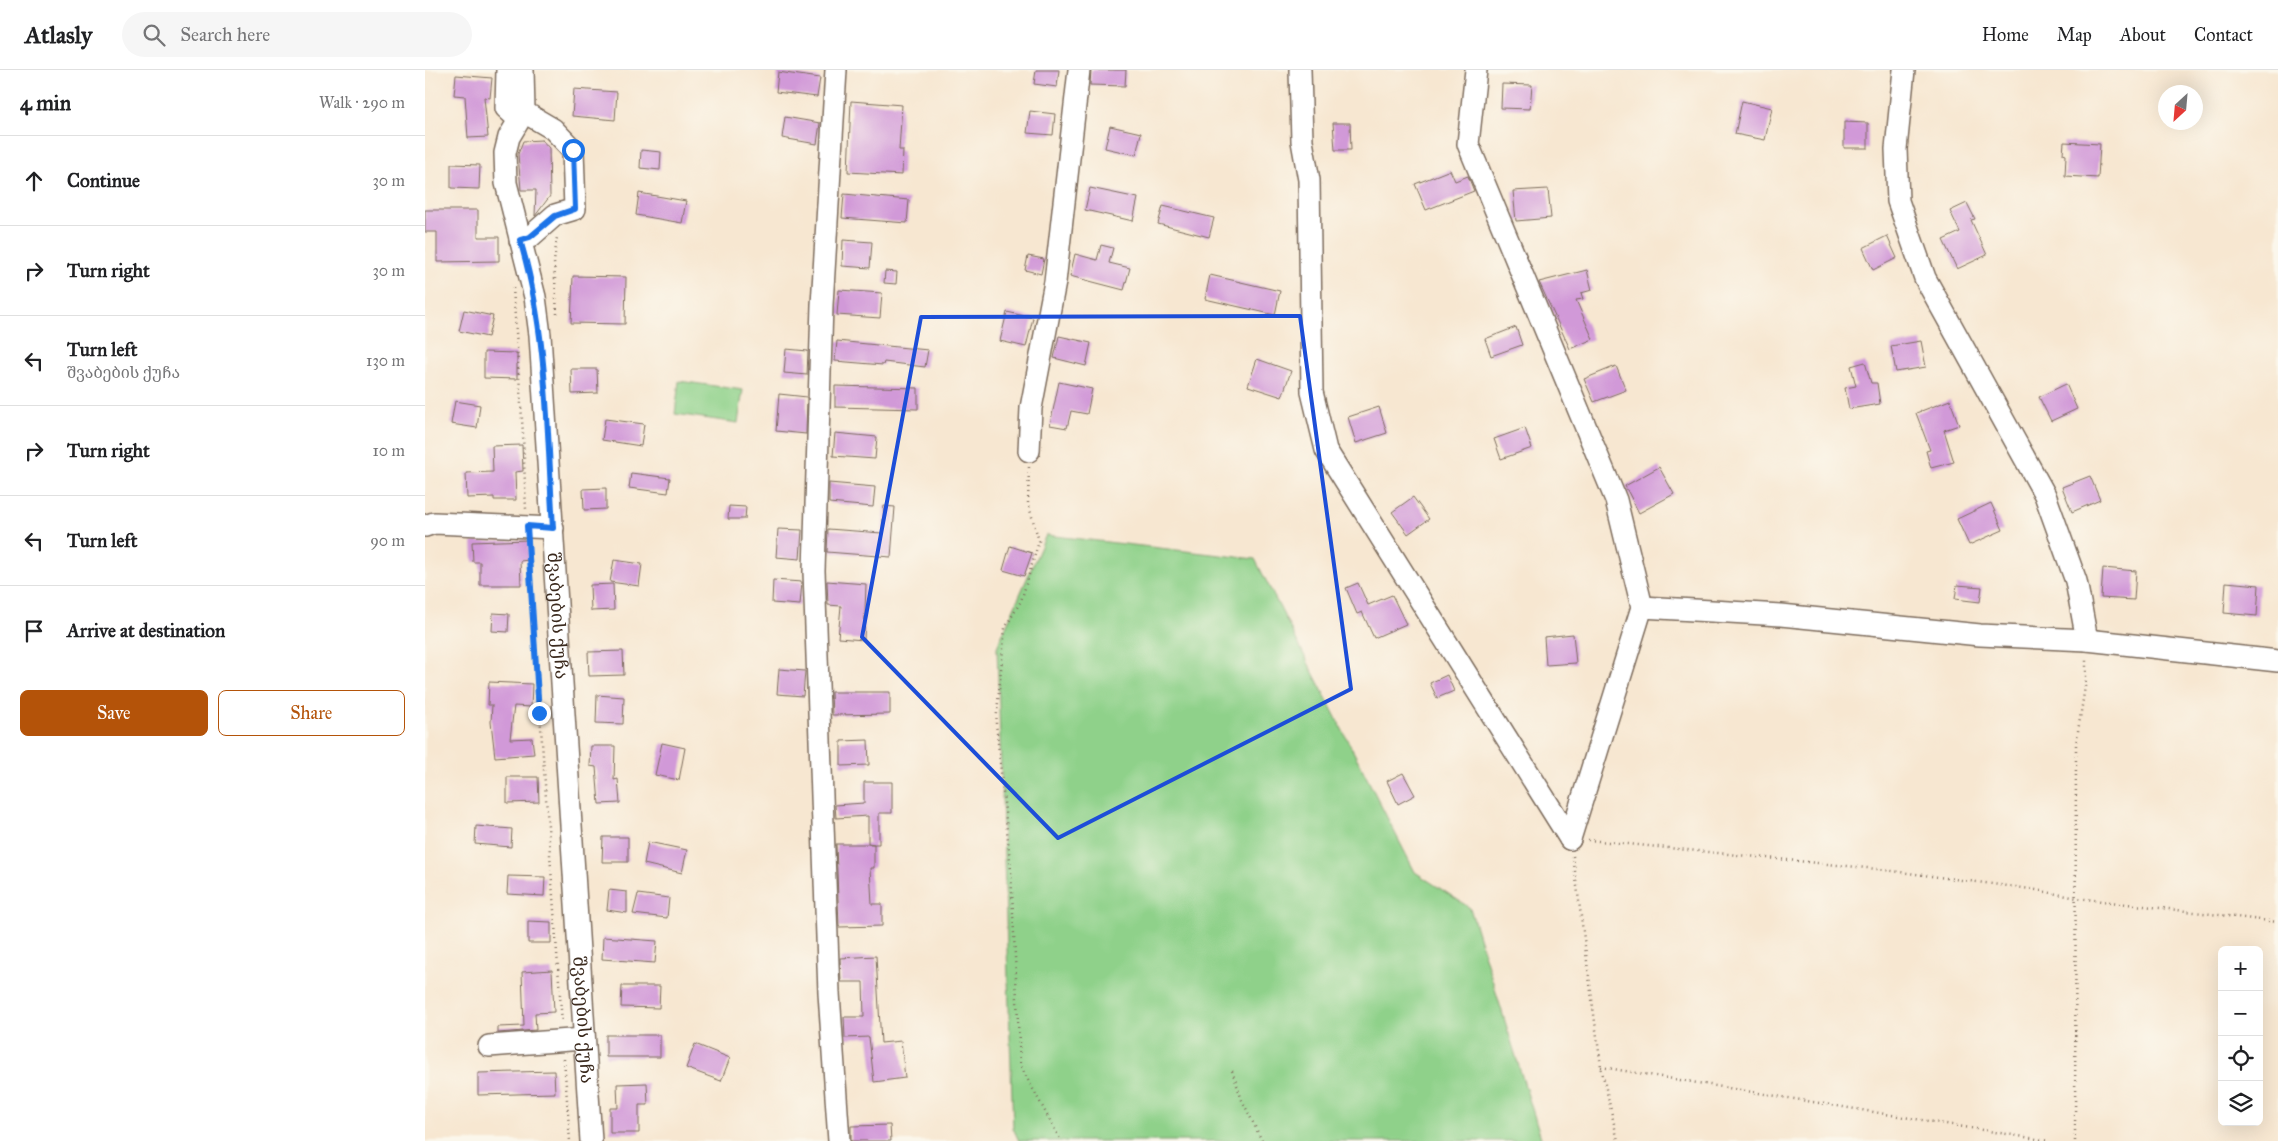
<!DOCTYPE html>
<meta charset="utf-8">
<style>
:root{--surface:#fff;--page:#f6f6f6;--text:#202124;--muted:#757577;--line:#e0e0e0;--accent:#b45309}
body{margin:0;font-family:"IM FELL Great Primer","Noto Serif Georgian",serif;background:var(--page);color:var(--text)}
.controls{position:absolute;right:15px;bottom:15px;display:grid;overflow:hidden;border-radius:8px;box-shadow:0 5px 20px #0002}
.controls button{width:45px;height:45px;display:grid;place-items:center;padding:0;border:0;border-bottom:1px solid var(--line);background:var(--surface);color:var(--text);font:25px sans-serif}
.compass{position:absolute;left:1733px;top:15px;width:45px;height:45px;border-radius:50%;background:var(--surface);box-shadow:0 5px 20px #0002;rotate:206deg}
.stop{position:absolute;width:15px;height:15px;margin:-11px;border:4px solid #1a73e8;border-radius:50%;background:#fff}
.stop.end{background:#1a73e8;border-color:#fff;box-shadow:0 1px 5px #0008}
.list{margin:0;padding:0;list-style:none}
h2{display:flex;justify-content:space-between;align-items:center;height:65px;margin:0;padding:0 20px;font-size:21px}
h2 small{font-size:16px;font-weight:400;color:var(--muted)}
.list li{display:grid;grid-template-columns:32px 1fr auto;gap:15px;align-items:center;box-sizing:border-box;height:90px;padding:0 20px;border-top:1px solid var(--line)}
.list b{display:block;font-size:19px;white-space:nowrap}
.list p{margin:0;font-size:16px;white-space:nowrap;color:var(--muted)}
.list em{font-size:16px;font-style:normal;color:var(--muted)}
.actions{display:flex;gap:10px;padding:15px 20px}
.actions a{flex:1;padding:11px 0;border:1px solid var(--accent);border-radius:8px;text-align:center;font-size:18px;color:var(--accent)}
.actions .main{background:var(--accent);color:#fff}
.icon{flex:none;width:28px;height:28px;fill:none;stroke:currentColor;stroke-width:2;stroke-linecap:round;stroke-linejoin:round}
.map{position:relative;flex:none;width:1853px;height:1071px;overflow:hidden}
header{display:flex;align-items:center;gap:30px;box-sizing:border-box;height:70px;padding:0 25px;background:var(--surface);border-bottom:1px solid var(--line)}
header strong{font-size:24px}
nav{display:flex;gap:28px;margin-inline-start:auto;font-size:18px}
.search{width:350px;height:45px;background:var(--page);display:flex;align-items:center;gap:12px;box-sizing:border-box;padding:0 18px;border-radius:28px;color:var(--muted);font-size:19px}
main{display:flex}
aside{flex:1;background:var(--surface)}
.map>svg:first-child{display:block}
.green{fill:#8fd18a;stroke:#657e54}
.building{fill:#d199d8}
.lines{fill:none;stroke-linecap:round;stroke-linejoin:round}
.minor-casing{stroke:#7d6c5d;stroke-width:24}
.path{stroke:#7d6c5d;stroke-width:2.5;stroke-dasharray:1 4;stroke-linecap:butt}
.minor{stroke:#fff;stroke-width:21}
.route{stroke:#1a73e8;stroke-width:6}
.marked{fill:none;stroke:#1d4ed8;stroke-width:4;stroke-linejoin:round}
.labels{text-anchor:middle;stroke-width:5;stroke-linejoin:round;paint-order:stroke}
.street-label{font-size:18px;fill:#3b2a1e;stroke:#fbf7ec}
</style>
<header>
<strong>Atlasly</strong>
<div class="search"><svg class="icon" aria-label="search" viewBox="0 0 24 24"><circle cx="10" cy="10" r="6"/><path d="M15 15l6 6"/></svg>Search here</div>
<nav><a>Home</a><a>Map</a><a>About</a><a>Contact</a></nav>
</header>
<main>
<aside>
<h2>4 min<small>Walk · 290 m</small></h2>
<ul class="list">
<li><svg class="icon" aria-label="ahead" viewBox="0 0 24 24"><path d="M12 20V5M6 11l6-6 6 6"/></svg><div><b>Continue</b></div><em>30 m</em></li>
<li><svg class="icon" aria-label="right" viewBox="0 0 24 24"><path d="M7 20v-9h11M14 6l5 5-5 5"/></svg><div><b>Turn right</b></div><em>30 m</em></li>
<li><svg class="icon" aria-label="left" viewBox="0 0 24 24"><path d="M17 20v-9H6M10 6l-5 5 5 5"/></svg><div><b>Turn left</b><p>შვაბების ქუჩა</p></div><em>130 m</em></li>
<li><svg class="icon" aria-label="right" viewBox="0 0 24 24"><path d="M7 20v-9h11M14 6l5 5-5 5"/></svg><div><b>Turn right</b></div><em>10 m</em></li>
<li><svg class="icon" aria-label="left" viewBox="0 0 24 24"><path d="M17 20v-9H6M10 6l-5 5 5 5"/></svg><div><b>Turn left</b></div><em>90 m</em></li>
<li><svg class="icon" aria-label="arrive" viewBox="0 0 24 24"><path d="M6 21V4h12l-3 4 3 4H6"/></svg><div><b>Arrive at destination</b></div></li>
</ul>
<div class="actions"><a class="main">Save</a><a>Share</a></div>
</aside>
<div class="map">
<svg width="1853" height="1071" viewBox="0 0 1853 1071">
<rect width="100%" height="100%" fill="#fbf7ec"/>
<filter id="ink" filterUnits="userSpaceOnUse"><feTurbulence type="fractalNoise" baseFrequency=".02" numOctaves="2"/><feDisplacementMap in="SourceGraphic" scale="10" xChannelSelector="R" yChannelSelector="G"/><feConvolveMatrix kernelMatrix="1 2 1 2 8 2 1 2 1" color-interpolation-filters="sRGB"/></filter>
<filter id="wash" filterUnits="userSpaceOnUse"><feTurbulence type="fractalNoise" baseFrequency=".0096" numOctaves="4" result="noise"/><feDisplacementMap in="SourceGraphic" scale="20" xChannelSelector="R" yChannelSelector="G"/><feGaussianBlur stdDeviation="1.12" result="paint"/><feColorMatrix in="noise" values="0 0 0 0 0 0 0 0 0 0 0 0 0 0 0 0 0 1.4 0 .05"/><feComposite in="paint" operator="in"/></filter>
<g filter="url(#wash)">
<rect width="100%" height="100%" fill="#f7e7d1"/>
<path class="green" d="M254,311L318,320L313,353L250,344Z
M621,465L830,489L990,802L1045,838L1117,1071H594L588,1058L572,577Z"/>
<g id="blocks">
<path class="building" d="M611,0H634L632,17L609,14Z
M666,0H701L700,16L665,15Z
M353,2L395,8L392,27L351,22Z
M31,5L67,8L65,28L59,27L63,67L43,68L40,26L29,25Z
M1077,14L1107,15L1105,39L1076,38Z
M149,19L192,22L190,50L147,46Z
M426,31L477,35L474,80H478L477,105L423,102Z
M1317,31L1347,38L1340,70L1310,64Z
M605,41L630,44L628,65L602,63Z
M360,47L395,53L392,74L357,68Z
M1419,52L1443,53V78H1419Z
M908,53H925L926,80H910Z
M685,56L716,63L711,85L680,78Z
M117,70L124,78L125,126L110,146L111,120H96L93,84L98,71Z
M1639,72L1675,74L1673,108L1640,106L1641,85L1638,84Z
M216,80L236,82L235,100L215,98Z
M26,94L55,95L54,119L26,118Z
M1025,100L1030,111L1043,106L1049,121L1001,140L990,114Z
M665,118L713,128L708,151L660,140Z
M1123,119L1126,148L1091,151L1088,121Z
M214,123L261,131L257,153L211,145Z
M419,124L484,130L482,153L417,148Z
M1542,133L1550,149L1546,150L1562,185L1532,199L1518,170L1535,162L1525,141Z
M738,136L789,148L784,167L733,154Z
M0,140H53V167H74V191L12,192V162H0Z
M1462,166L1472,188L1448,200L1438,178Z
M418,170L447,172L445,198L417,196Z
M676,175L688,178L684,193L705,198L699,220L645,206L650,184L672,190Z
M603,186L619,189L616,204L600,200Z
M1162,200L1167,220L1156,223L1158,229L1151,230L1168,269L1145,279L1114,212Z
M460,201L472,202L471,214L459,213Z
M785,205L855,221L850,245L780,229Z
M148,206L201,207L200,254L146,253Z
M414,220L457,223L455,248L412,245Z
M39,240L68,246L63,267L34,261Z
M582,242L608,248L601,277L575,271Z
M1091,257L1097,275L1066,286L1060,269Z
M634,266L666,273L661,296L629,288Z
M412,271L503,280L500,297L459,292L458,295L410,291Z
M1496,271L1501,297L1471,302L1466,276Z
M361,279L383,281L382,305L359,303Z
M59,282L92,283V309L59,308Z
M832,289L866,301L857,327L823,316Z
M1440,292L1446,313H1452L1455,334L1424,339L1420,318L1431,316L1426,296Z
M1191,296L1201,320L1169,332L1159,309Z
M146,299H172L173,323L147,324Z
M634,312L667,319L662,344L646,341L642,358L625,355Z
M1641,314L1652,339L1626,351L1614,327Z
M410,316L493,318V339L410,337Z
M354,324L382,327L381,364L351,361Z
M1525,330L1534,355L1519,360L1529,392L1506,398L1501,381L1505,380L1491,343Z
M30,331L55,335L52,358L26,354Z
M954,337L962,363L931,373L923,347Z
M180,349L219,354L216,376L177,370Z
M1100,358L1107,378L1076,389L1069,369Z
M410,363L452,367L450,389L408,386Z
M97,375L98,401L90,402L91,430H69V427L42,428L41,403L68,402L67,376Z
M1234,397L1249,424L1214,443L1200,416Z
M206,403L245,408L243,423L204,418Z
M1665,406L1675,430L1647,442L1637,417Z
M404,413L450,417L448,437L404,433Z
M181,418V439L159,440L158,419Z
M988,427L1004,449L983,464L967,442Z
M1566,433L1578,460L1544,475L1532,449Z
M304,436L321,437L320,449H303Z
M459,436L470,437L466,487L402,482L403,459L457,463Z
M353,459L377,460L375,489L351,487Z
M103,470L104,490L95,491L96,515H55V492H48L47,472Z
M585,476L607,483L599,506L578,500Z
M189,490L217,494L214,516L185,512Z
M1678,498L1711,501L1709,530L1676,528Z
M348,510L377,512L375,535L347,533Z
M402,511L441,514L439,570L413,568L416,536L403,535Z
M1801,512L1834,515L1832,546L1799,543Z
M933,513L943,535L967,525L981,554L949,568L937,542L932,544L921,518Z
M188,514L189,540L166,541L165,515Z
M1532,515L1557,517L1555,532L1530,529Z
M68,543L84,544L83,562L67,561Z
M1148,564L1151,593L1121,595L1119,567Z
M198,581L199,605L164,606L163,582Z
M354,599L380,601L378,626L352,624Z
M1022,605L1029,621L1012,628L1005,613Z
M64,612L107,614L106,637L89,636L85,669L107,668L109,684L70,687L66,652L67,635H63Z
M406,622H465V644L407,645Z
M172,625L199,627L198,654L171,653Z
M443,670L444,695L416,696V671Z
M237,673L260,678L254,710L230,705Z
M166,676H190L189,710L193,709L195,733L174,734L171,697L165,696Z
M978,703L990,725L973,734L962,711Z
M82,707H113L114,732L82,733Z
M439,712H467V743H454V774H449V798H445L447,834H457V856L414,857L411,774H449L443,773V746L411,748L410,735L439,733Z
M51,756L87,759L86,777L50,774Z
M178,767H203V792H177Z
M223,772L262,780L257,803L219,794Z
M83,806L120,807L119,826L82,824Z
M184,820L202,822V843L182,840Z
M213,824L244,828L242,848L208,844Z
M103,851L126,852V873H103Z
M178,867L232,871L230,893L177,889Z
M451,886L456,973L476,971L480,1008L449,1012L444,967L420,968L419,947H439L438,912H416L415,888Z
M127,900L129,942L110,943L111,960L73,963V957L99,956L97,902Z
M197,916H235L234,938L196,937Z
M181,965H235V987H181Z
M270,974L305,988L296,1011L261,998Z
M129,1001L130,1023L53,1025V1003Z
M222,1013L223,1035H214V1063H185V1038H193L192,1014Z
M465,1055L466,1071H426V1056Z"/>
</g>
</g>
<g filter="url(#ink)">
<use href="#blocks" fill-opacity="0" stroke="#7d6c5d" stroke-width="1"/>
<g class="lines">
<g class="minor-casing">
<g id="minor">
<path d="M82,0L81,38L93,49"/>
<path id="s1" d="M98,0L99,42L84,67L80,83L81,113L110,227L115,265L166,1071"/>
<path d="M411,0L397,235L389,501L404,923L414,1071"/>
<path d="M875,0L877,71L884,110L887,322L901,380L1145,769"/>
<path d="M1051,0L1043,74L1191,430L1217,537L1145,769"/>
<path d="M1479,0L1471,79L1473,131L1500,208L1620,425L1651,511L1662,570"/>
<path d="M95,170L105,167L130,145L150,139L148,80L128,59L99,42"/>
<path d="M604,381L606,338L630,212L654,0"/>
<path d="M0,456L9,453L128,458"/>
<path d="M1217,537L1356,545L1555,565L1662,570L1853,591"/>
<path d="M64,976L159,969"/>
</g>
</g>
<path class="path" d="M88,218L98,364L101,440
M132,244L129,192L132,167
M604,397L603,433L614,471L596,531L580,558L571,653L586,800L595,995L636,1071
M103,475L137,953
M1163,770L1452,799L1606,819L1652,828L1853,852
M1148,786L1176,997L1193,1071
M139,989L145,1071
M1176,997L1624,1071
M807,1001L817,1030L837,1071
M1650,1071L1651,674L1661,610V587"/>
<use href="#minor" class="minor"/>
</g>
</g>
<g class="lines" filter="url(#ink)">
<path class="route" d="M114,643L102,456L128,458C122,362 123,262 95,170L105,167L130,146L150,139L148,80"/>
</g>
<path class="marked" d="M875,246L926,619L633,768L437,567L496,247Z"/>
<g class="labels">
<g class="street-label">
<text dy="6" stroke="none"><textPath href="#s1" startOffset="555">შვაბების ქუჩა</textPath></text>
<text dy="6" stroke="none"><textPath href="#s1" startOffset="960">შვაბების ქუჩა</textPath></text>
</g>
</g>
</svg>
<div class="controls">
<button>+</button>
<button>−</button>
<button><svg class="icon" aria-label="locate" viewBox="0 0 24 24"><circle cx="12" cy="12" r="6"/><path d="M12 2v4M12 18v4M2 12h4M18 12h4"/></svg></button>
<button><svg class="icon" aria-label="layers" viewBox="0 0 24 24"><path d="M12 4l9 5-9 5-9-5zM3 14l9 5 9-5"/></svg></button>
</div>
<svg class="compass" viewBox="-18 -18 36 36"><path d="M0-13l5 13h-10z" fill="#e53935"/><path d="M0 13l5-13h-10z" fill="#757577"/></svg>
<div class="stop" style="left:148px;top:80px"></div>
<div class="stop end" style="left:114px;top:643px"></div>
</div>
</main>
